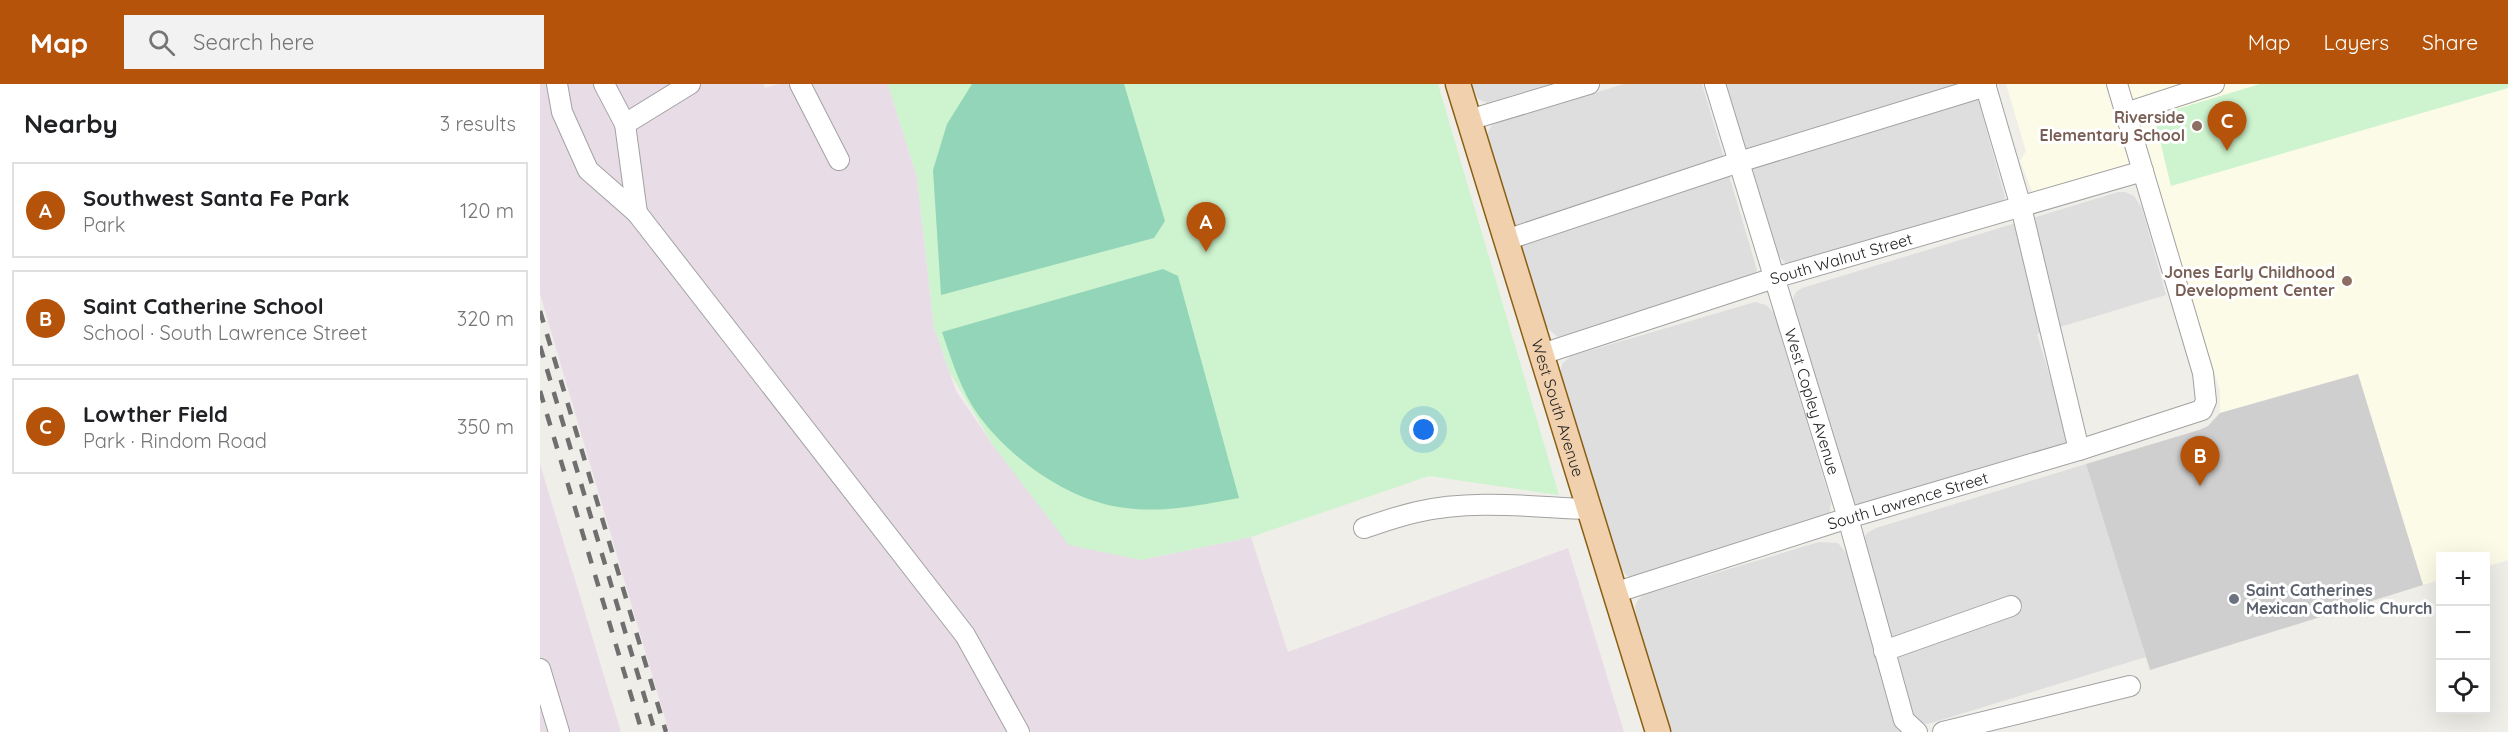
<!DOCTYPE html>
<meta charset="utf-8">
<style>
:root{--surface:#fff;--page:#f2f2f2;--text:#202124;--muted:#757577;--line:#e0e0e0;--accent:#b45309}
body{margin:0;font-family:Quicksand,sans-serif;background:var(--page);color:var(--text)}
.controls{position:absolute;right:18px;bottom:18px;display:grid;overflow:hidden;border-radius:0px;box-shadow:0 6px 24px #0002}
.controls button{width:54px;height:54px;display:grid;place-items:center;padding:0;border:0;border-bottom:2px solid var(--line);background:var(--surface);color:var(--text);font:30px sans-serif}
.you{position:absolute;left:884px;top:346px;width:21px;height:21px;margin:-15px;border:4px solid #fff;border-radius:50%;background:#1a73e8;box-shadow:0 0 0 9px #1a73e833}
.badge{display:grid;place-items:center;width:39px;height:39px;border-radius:50%;background:var(--accent);color:#fff;font-size:20px;font-weight:700}
.pin{position:absolute;translate:-50% -50px;filter:drop-shadow(0 2px 3px #0008)}
.pin::after{content:'';position:absolute;top:32px;width:21px;height:18px;background:inherit;clip-path:polygon(0 0,100% 0,50% 100%)}
.list{margin:0;padding:0;list-style:none}
h2{display:flex;justify-content:space-between;align-items:center;height:78px;margin:0;padding:0 24px;font-size:26px}
h2 small{font-size:20px;font-weight:400;color:var(--muted)}
.list li{display:grid;grid-template-columns:39px 1fr auto;gap:18px;align-items:center;box-sizing:border-box;height:96px;margin:0 12px 12px;padding:0 12px;border:2px solid var(--line);border-radius:0px}
.list b{display:block;font-size:22px;white-space:nowrap}
.list p{margin:0;font-size:20px;white-space:nowrap;color:var(--muted)}
.list em{font-size:20px;font-style:normal;color:var(--muted)}
.icon{flex:none;width:33px;height:33px;fill:none;stroke:currentColor;stroke-width:2;stroke-linecap:round;stroke-linejoin:round}
.map{position:relative;flex:none;width:1968px;height:648px;overflow:hidden}
header{display:flex;align-items:center;gap:36px;box-sizing:border-box;height:84px;padding:0 30px;background:var(--accent);color:#fff}
header strong{font-size:28px}
nav{display:flex;gap:33px;margin-inline-start:auto;font-size:21px}
.search{width:420px;height:54px;background:var(--page);display:flex;align-items:center;gap:15px;box-sizing:border-box;padding:0 21px;border-radius:0px;color:var(--muted);font-size:22px}
main{display:flex}
aside{flex:1;background:var(--surface)}
.map>svg:first-child{display:block}
.residential{fill:#dfdede}
.industrial{fill:#e8dce7}
.education{fill:#fcfbe7}
.religious{fill:#cfcfcf}
.park{fill:#cdf4ce}
.pitch{fill:#92d5b8}
.lines{fill:none;stroke-linecap:round;stroke-linejoin:round}
.minor-casing{stroke:#a2a2a2;stroke-width:22}
.major-casing{stroke:#8b5f13;stroke-width:27}
.minor{stroke:#fff;stroke-width:20}
.major{stroke:#f1d1ad;stroke-width:24}
.rail{stroke:#6f6f6f;stroke-width:4.5;stroke-dasharray:12 12;stroke-linecap:butt}
.education-dot{fill:#8d6e63;stroke:#fff;stroke-width:2}
.worship-dot{fill:#6b7280;stroke:#fff;stroke-width:2}
.labels{text-anchor:middle;stroke-width:6;stroke-linejoin:round;paint-order:stroke}
.education-label{font-size:16px;font-weight:bold;fill:#785e54;stroke:#fff;text-anchor:end}
.street-label{font-size:16px;fill:#212121;stroke:#fff}
.worship-label{font-size:16px;font-weight:bold;fill:#5b616d;stroke:#fff;text-anchor:start}
</style>
<header>
<strong>Map</strong>
<div class="search"><svg class="icon" aria-label="search" viewBox="0 0 24 24"><circle cx="10" cy="10" r="6"/><path d="M15 15l6 6"/></svg>Search here</div>
<nav><a>Map</a><a>Layers</a><a>Share</a></nav>
</header>
<main>
<aside>
<h2>Nearby<small>3 results</small></h2>
<ul class="list">
<li><span class="badge">A</span><div><b>Southwest Santa Fe Park</b><p>Park</p></div><em>120 m</em></li>
<li><span class="badge">B</span><div><b>Saint Catherine School</b><p>School · South Lawrence Street</p></div><em>320 m</em></li>
<li><span class="badge">C</span><div><b>Lowther Field</b><p>Park · Rindom Road</p></div><em>350 m</em></li>
</ul>
</aside>
<div class="map">
<svg width="1968" height="648" viewBox="0 0 1968 648">
<rect width="100%" height="100%" fill="#f0eee9"/>
<path class="residential" d="M931,0H1012L947,19L938,15Z
M1084,0H1162L1217,186L1215,190L1018,253L1006,243L947,50L952,41L958,38Z
M1185,0H1434L1465,113L1462,119L1249,183L1237,170Z
M1578,108H1585L1594,112L1602,124L1626,211L1497,250L1531,362L1317,423L1312,420L1251,219L1256,208L1262,204Z
M1215,218L1226,221L1234,229L1291,419L1289,432L1091,493L1087,492L1080,484L1020,293L1022,280L1031,272Z
M1546,380L1606,573L1388,640L1380,638L1372,631L1324,455L1327,449L1336,444Z
M1279,458L1298,459L1311,475L1366,648H1129L1096,538L1095,522L1098,516L1103,511Z"/>
<path class="industrial" d="M0,0H223L225,4L239,0H348L377,93L394,243L416,307L453,361L601,476L711,453L748,568L1028,464L1084,648H129L0,210Z
M0,380L81,648H0Z"/>
<path class="education" d="M1466,0H1968V476L1946,483V472H1900V496L1883,501L1818,290L1680,329V307L1610,78L1497,110L1492,107L1480,77L1486,67Z"/>
<path class="religious" d="M1818,290L1883,501L1610,586L1546,380L1659,346L1668,342L1680,329Z"/>
<path class="park" d="M348,0H898L1019,411L889,392L711,453L601,476L529,461L453,361L410,289L394,243L377,93Z
M1720,0H1968V4L1631,102L1614,32Z"/>
<path class="pitch" d="M432,0H584L625,137L614,154L401,211L393,86L407,40Z
M623,185L638,192L699,414C662,421 624,429 586,424C530,418 472,376 439,332C421,307 412,277 402,248Z"/>
<g class="lines">
<g class="minor-casing">
<g id="minor">
<path d="M17,0L22,28L48,86L97,129L425,551L479,648"/>
<path d="M64,0L85,40L97,129"/>
<path d="M260,0L299,76"/>
<path id="s1" d="M1175,0L1308,434L1364,636L1377,648"/>
<path d="M1445,0L1481,123L1539,366"/>
<path d="M1586,29L1674,0"/>
<path d="M929,36L1049,0"/>
<path d="M85,40L150,0"/>
<path d="M966,156L1199,78L1446,2"/>
<path id="s2" d="M1002,270L1234,194L1603,87"/>
<path d="M824,444C842,438 859,432 877,428C932,415 993,423 1048,425"/>
<path id="s3" d="M1074,509L1308,434L1539,366L1662,326L1666,317L1663,289L1577,0"/>
<path d="M1344,567L1471,522"/>
<path d="M0,585L19,648"/>
<path d="M1403,648L1590,602"/>
</g>
</g>
<g class="major-casing">
<g id="major">
<path id="s4" d="M918,0L1118,648"/>
</g>
</g>
<use href="#minor" class="minor"/>
<use href="#major" class="major"/>
<path class="rail" d="M0,227L126,648
M0,262L115,648
M0,307L102,648"/>
</g>
<g class="education-dot">
<circle cx="1657" cy="42" r="6"/>
<circle cx="1807" cy="197" r="6"/>
</g>
<circle class="worship-dot" cx="1694" cy="515" r="6"/>
<g class="labels">
<g class="education-label">
<text x="1645" y="39">Riverside<tspan x="1645" dy="18">Elementary School</tspan></text>
<text x="1795" y="194">Jones Early Childhood<tspan x="1795" dy="18">Development Center</tspan></text>
</g>
<g class="street-label">
<text dy="6" stroke="none"><textPath href="#s2" startOffset="314">South Walnut Street</textPath></text>
<text dy="6" stroke="none"><textPath href="#s1" startOffset="332">West Copley Avenue</textPath></text>
<text dy="6" stroke="none"><textPath href="#s4" startOffset="339">West South Avenue</textPath></text>
<text dy="6" stroke="none"><textPath href="#s3" startOffset="308">South Lawrence Street</textPath></text>
</g>
<g class="worship-label">
<text x="1706" y="512">Saint Catherines<tspan x="1706" dy="18">Mexican Catholic Church</tspan></text>
</g>
</g>
</svg>
<div class="controls">
<button>+</button>
<button>−</button>
<button><svg class="icon" aria-label="locate" viewBox="0 0 24 24"><circle cx="12" cy="12" r="6"/><path d="M12 2v4M12 18v4M2 12h4M18 12h4"/></svg></button>
</div>
<div class="you"></div>
<div class="pin badge" style="left:666px;top:168px">A</div>
<div class="pin badge" style="left:1660px;top:402px">B</div>
<div class="pin badge" style="left:1687px;top:67px">C</div>
</div>
</main>
